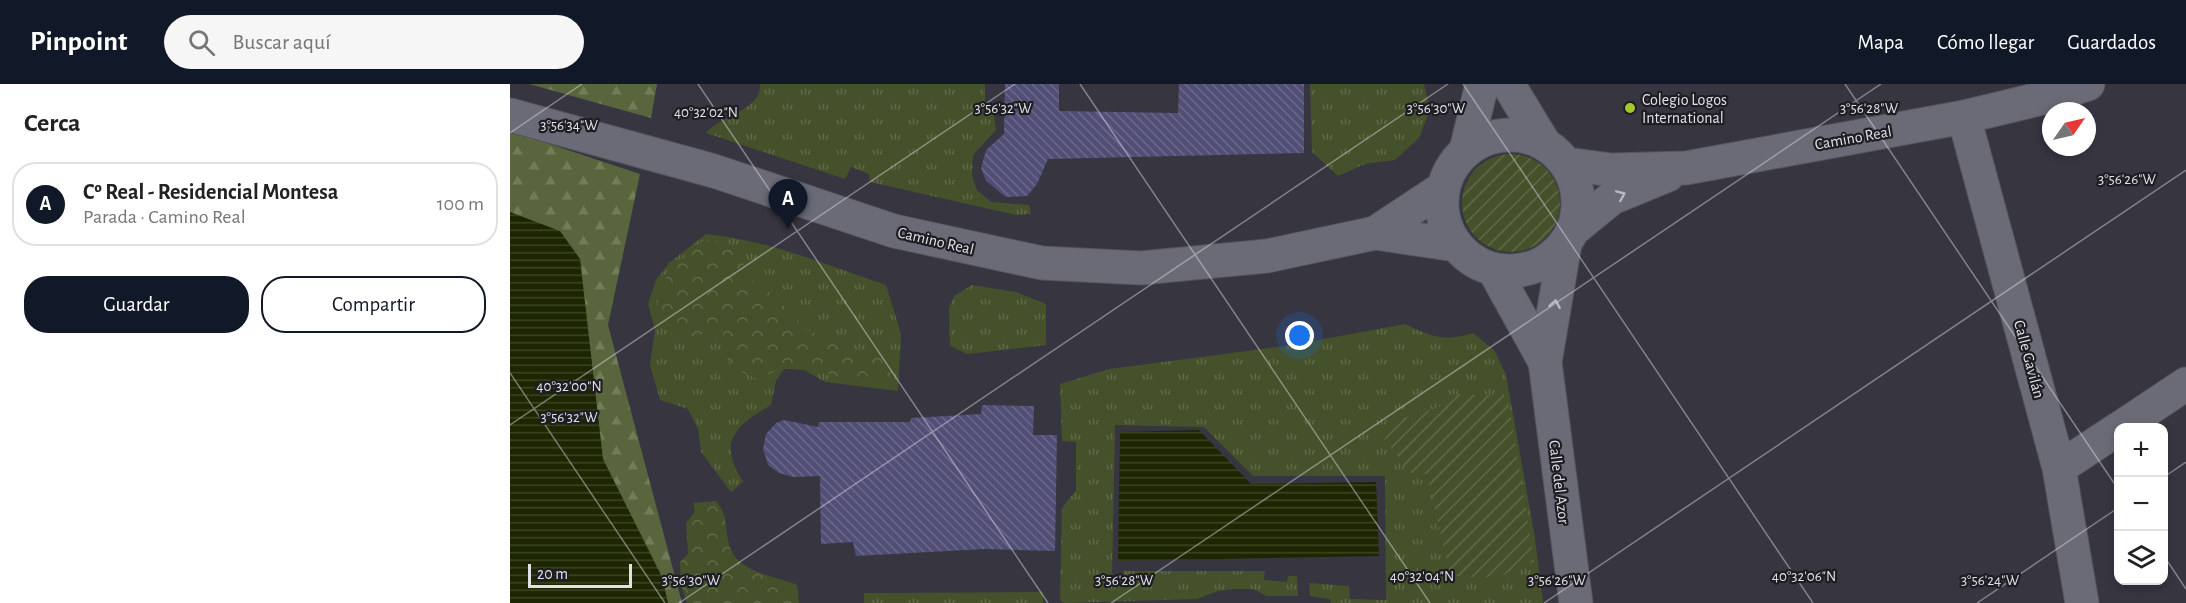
<!DOCTYPE html>
<html lang="es">
<meta charset="utf-8">
<style>
:root{--surface:#fff;--page:#f6f6f6;--text:#222;--muted:#767676;--line:#e0e0e0;--accent:#111827}
body{margin:0;font-family:"Alegreya Sans",sans-serif;background:var(--page);color:var(--text)}
.controls{position:absolute;right:18px;bottom:18px;display:grid;overflow:hidden;border-radius:12px;box-shadow:0 3px 9px #0003}
.controls button{width:54px;height:54px;display:grid;place-items:center;padding:0;border:0;border-bottom:2px solid var(--line);background:var(--surface);color:var(--text);font:30px sans-serif}
.compass{position:absolute;left:1532px;top:18px;width:54px;height:54px;border-radius:50%;background:var(--surface);box-shadow:0 3px 9px #0003;rotate:56deg}
.scale{position:absolute;left:18px;bottom:15px;width:104px;box-sizing:border-box;padding-left:6px;border:3px solid #e1e1e8;border-top:0;font-size:16px;line-height:21px;white-space:nowrap;color:#e1e1e8;-webkit-text-stroke:4px #1d1d22;paint-order:stroke}
.you{position:absolute;left:790px;top:252px;width:21px;height:21px;margin:-15px;border:4px solid #fff;border-radius:50%;background:#1a73e8;box-shadow:0 0 0 9px #1a73e833}
.badge{display:grid;place-items:center;width:39px;height:39px;border-radius:50%;background:var(--accent);color:#fff;font-size:20px;font-weight:700}
.pin{position:absolute;translate:-50% -50px;filter:drop-shadow(0 2px 3px #0008)}
.pin::after{content:'';position:absolute;top:32px;width:21px;height:18px;background:inherit;clip-path:polygon(0 0,100% 0,50% 100%)}
.list{margin:0;padding:0;list-style:none}
h2{display:flex;justify-content:space-between;align-items:center;height:78px;margin:0;padding:0 24px;font-size:26px}
h2 small{font-size:20px;font-weight:400;color:var(--muted)}
.list li{display:grid;grid-template-columns:39px 1fr auto;gap:18px;align-items:center;box-sizing:border-box;height:84px;margin:0 12px 12px;padding:0 12px;border:2px solid var(--line);border-radius:24px}
.list b{display:block;font-size:22px;white-space:nowrap}
.list p{margin:0;font-size:20px;white-space:nowrap;color:var(--muted)}
.list em{font-size:20px;font-style:normal;color:var(--muted)}
.actions{display:flex;gap:12px;padding:18px 24px}
.actions a{flex:1;padding:14px 0;border:2px solid var(--accent);border-radius:24px;text-align:center;font-size:21px;color:var(--accent)}
.actions .main{background:var(--accent);color:#fff}
.icon{flex:none;width:33px;height:33px;fill:none;stroke:currentColor;stroke-width:2;stroke-linecap:round;stroke-linejoin:round}
.map{position:relative;flex:none;width:1676px;height:519px;overflow:hidden}
header{display:flex;align-items:center;gap:36px;box-sizing:border-box;height:84px;padding:0 30px;background:var(--accent);color:#fff}
header strong{font-size:28px}
nav{display:flex;gap:33px;margin-inline-start:auto;font-size:21px}
.search{width:420px;height:54px;background:var(--page);display:flex;align-items:center;gap:15px;box-sizing:border-box;padding:0 21px;border-radius:33px;color:var(--muted);font-size:22px}
main{display:flex}
aside{flex:1;background:var(--surface)}
.map>svg:first-child{display:block}
.grass{fill:url(#grass-tufts)}
.forest{fill:url(#forest-firs)}
.park{fill:url(#park-crowns)}
.garden{fill:url(#garden-furrows)}
.water{fill:url(#water-rules)}
.building{fill:url(#building-back-hatch)}
.lines{fill:none;stroke-linecap:round;stroke-linejoin:round}
.minor-casing{stroke:#54545c;stroke-width:35}
.minor{stroke:#6b6b77;stroke-width:33}
.oneway{stroke:#b8b8c0}
.ticks{fill:none;stroke:#e1e1e8;stroke-width:1.5;stroke-opacity:0.45}
.poi-dot{fill:#a2c929;stroke:#1d1d22;stroke-width:2}
.labels{text-anchor:middle;stroke-width:4.5;stroke-linejoin:round;paint-order:stroke}
.poi-label{font-size:16px;fill:#e1e1e8;stroke:#1d1d22;text-anchor:start}
.street-label{font-size:16px;fill:#e1e1e8;stroke:#1d1d22}
.ticks-label{font-size:15px;text-anchor:middle;fill:#e1e1e8;stroke:#1d1d22;stroke-width:4.5;stroke-linejoin:round;paint-order:stroke}
</style>
<header>
<strong>Pinpoint</strong>
<div class="search"><svg class="icon" aria-label="search" viewBox="0 0 24 24"><circle cx="10" cy="10" r="6"/><path d="M15 15l6 6"/></svg>Buscar aquí</div>
<nav><a>Mapa</a><a>Cómo llegar</a><a>Guardados</a></nav>
</header>
<main>
<aside>
<h2>Cerca<small></small></h2>
<ul class="list">
<li><span class="badge">A</span><div><b>Cº Real - Residencial Montesa</b><p>Parada · Camino Real</p></div><em>100 m</em></li>
</ul>
<div class="actions"><a class="main">Guardar</a><a>Compartir</a></div>
</aside>
<div class="map">
<svg width="1676" height="519" viewBox="0 0 1676 519">
<defs>
<pattern id="grass-tufts" width="24" height="20" patternUnits="userSpaceOnUse" patternTransform="scale(1.5)"><rect width="24" height="20" fill="#45512a"/><path d="M3 7l-1-3M5 7V3M7 7l1-3M15 17l-1-3M17 17v-4M19 17l1-3" fill="none" stroke="#606a49"/></pattern>
<pattern id="forest-firs" width="22" height="20" patternUnits="userSpaceOnUse" patternTransform="scale(1.5)"><rect width="22" height="20" fill="#59663d"/><path d="M5 1l3.5 6h-7zM16 11l3.5 6h-7z" fill="#717c59"/></pattern>
<pattern id="park-crowns" width="20" height="18" patternUnits="userSpaceOnUse" patternTransform="scale(1.5)"><rect width="20" height="18" fill="#45512a"/><path d="M2 6a3 3 0 1 1 6 0M12 15a3 3 0 1 1 6 0" fill="none" stroke="#606a49"/></pattern>
<pattern id="garden-furrows" width="10" height="10" patternUnits="userSpaceOnUse" patternTransform="scale(1.5)"><rect width="10" height="10" fill="#45512a"/><path d="M-1 1l2-2M0 10L10 0M9 11l2-2" fill="none" stroke="#606a49"/></pattern>
<pattern id="water-rules" width="6" height="5" patternUnits="userSpaceOnUse" patternTransform="scale(1.5)"><rect width="6" height="5" fill="#1c2600"/><path d="M0 2.5h6" fill="none" stroke="#3d4525"/></pattern>
<pattern id="building-back-hatch" width="6" height="6" patternUnits="userSpaceOnUse" patternTransform="scale(1.5)"><rect width="6" height="6" fill="#524f76"/><path d="M-1 5l2 2M0 0l6 6M5-1l2 2" fill="none" stroke="#6b688a"/></pattern>
</defs>
<rect width="100%" height="100%" fill="#363540"/>
<path class="grass" d="M250,0H475V22L483,23L486,46L463,71L462,92L467,106L481,118L519,121L521,130L506,131L360,98L359,90L341,83L335,95L196,49C210,32 253,25 250,0Z
M800,0H914L920,26L909,54L885,76L855,80L828,92L802,68Z
M196,150C258,156 317,181 376,201L391,250L388,307L315,298L294,286L274,285L266,297L261,321C223,343 208,357 233,398L221,408L191,368L188,345L178,325L150,316L140,281L145,246L138,220L146,196L159,179Z
M462,201L506,208L536,220V261L457,270L440,262L439,224L444,212Z
M895,240C922,253 935,258 963,249L985,267L996,291L1025,454L1033,519H821L820,515L800,512L799,499L839,502L840,515L876,516L875,392H743L694,343L605,341L602,495L612,494L614,487H755L754,496L777,498L778,492H787L788,512H757L743,505H725L708,507L687,515L554,519L550,515L552,424L566,406V358L552,357L550,300L599,285L776,262Z
M533,508V519H354V509Z"/>
<path class="forest" d="M19,0H147L141,34Z
M0,47L130,90L98,241L172,519H0Z"/>
<path class="park" d="M194,156L213,157L235,167L232,194L250,199L283,230L295,245L351,268L377,271L383,285V301L330,293L280,280L249,295C217,284 214,276 213,244C198,241 184,256 170,254C161,252 158,244 154,238C133,205 170,176 194,156Z
M206,417C219,433 214,441 219,460C225,488 265,492 287,501L289,519H177L171,501L170,478L178,470L176,439L185,427L183,419Z"/>
<path class="garden" d="M952 119a49 49 0 1 1 98 0a49 49 0 1 1-98 0Z
M993,308L1001,333L1024,478C1012,481 1004,486 993,491C985,495 950,493 940,491L917,390L900,389L875,355L880,339L891,331L900,334L933,321L949,310L975,312Z"/>
<path class="water" d="M0,128L50,147L70,175L93,375L152,493L158,519H0Z
M689,346L741,400L866,398L869,472L608,477L610,348Z"/>
<path class="building" d="M495,0H549V27L668,29L669,0H794V69L538,75L527,100L517,112L496,113L476,97L471,84L476,66L494,50Z
M472,321L524,322L523,351H547L545,467L474,465L346,472L343,458L311,460L310,392L283,393L269,389L258,381L253,365L256,350L266,339L274,336L308,343L309,338H400L401,334L471,330Z"/>
<g class="lines">
<g class="minor-casing">
<path id="minor" d="M998,0L1034,59
M0,31L204,87L384,147L532,179L631,184L757,172L865,149L946,161
M1454,33L1549,384L1572,519
M932 119a68 68 0 1 1 136 0a68 68 0 1 1-136 0Z
M956,66L972,0
M1057,80L1101,86L1176,84L1454,33L1537,13L1578,0
M1064,145L1102,114L1158,91
M865,149L933,104
M1055,160L1035,278L1066,519
M984,186L1035,278
M1610,344L1676,300
M1549,384L1608,345"/>
</g>
<use href="#minor" class="minor"/>
</g>
<defs><path id="oneway-chevron" d="M-2-3.5L2.5 0L-2 3.5" fill="none" stroke-width="1.6" stroke-linecap="round" stroke-linejoin="round" transform="scale(1.5)"/></defs>
<g class="oneway">
<use href="#oneway-chevron" transform="translate(1111 111) rotate(-23)"/>
<use href="#oneway-chevron" transform="translate(1045 220) rotate(-80)"/>
</g>
<path class="ticks" d="M188,0L538,519M570,0L920,519M953,0L1303,519M1335,0L1608,405M0,49L72,0M0,289L155,519M0,341L505,0M1654,393L1676,378M1654,472L1676,505M169,519L938,0M601,519L1371,0M1034,519L1676,86M1467,519L1608,424"/>
<circle class="poi-dot" cx="1120" cy="24" r="6"/>
<g class="labels">
<g class="poi-label">
<text x="1132" y="21">Colegio Logos<tspan x="1132" dy="18">International</tspan></text>
</g>
<g class="street-label">
<text transform="translate(1343 53) rotate(-10)" y="6">Camino Real</text>
<text transform="translate(426 156) rotate(13)" y="6">Camino Real</text>
<text transform="translate(1520 275) rotate(75)" y="6">Calle Gavilán</text>
<text transform="translate(1050 398) rotate(83)" y="6">Calle del Azor</text>
</g>
</g>
<g class="ticks-label">
<text x="493" y="29">3°56'32"W</text>
<text x="926" y="29">3°56'30"W</text>
<text x="1359" y="29">3°56'28"W</text>
<text x="196" y="33">40°32'02"N</text>
<text x="59" y="46">3°56'34"W</text>
<text x="1617" y="100">3°56'26"W</text>
<text x="59" y="307">40°32'00"N</text>
<text x="59" y="338">3°56'32"W</text>
<text x="912" y="497">40°32'04"N</text>
<text x="1294" y="497">40°32'06"N</text>
<text x="181" y="501">3°56'30"W</text>
<text x="614" y="501">3°56'28"W</text>
<text x="1047" y="501">3°56'26"W</text>
<text x="1480" y="501">3°56'24"W</text>
</g>
</svg>
<div class="controls">
<button>+</button>
<button>−</button>
<button><svg class="icon" aria-label="layers" viewBox="0 0 24 24"><path d="M12 4l9 5-9 5-9-5zM3 14l9 5 9-5"/></svg></button>
</div>
<svg class="compass" viewBox="-18 -18 36 36"><path d="M0-13l5 13h-10z" fill="#e53935"/><path d="M0 13l5-13h-10z" fill="#767676"/></svg>
<div class="scale">20 m</div>
<div class="you"></div>
<div class="pin badge" style="left:278px;top:145px">A</div>
</div>
</main>
